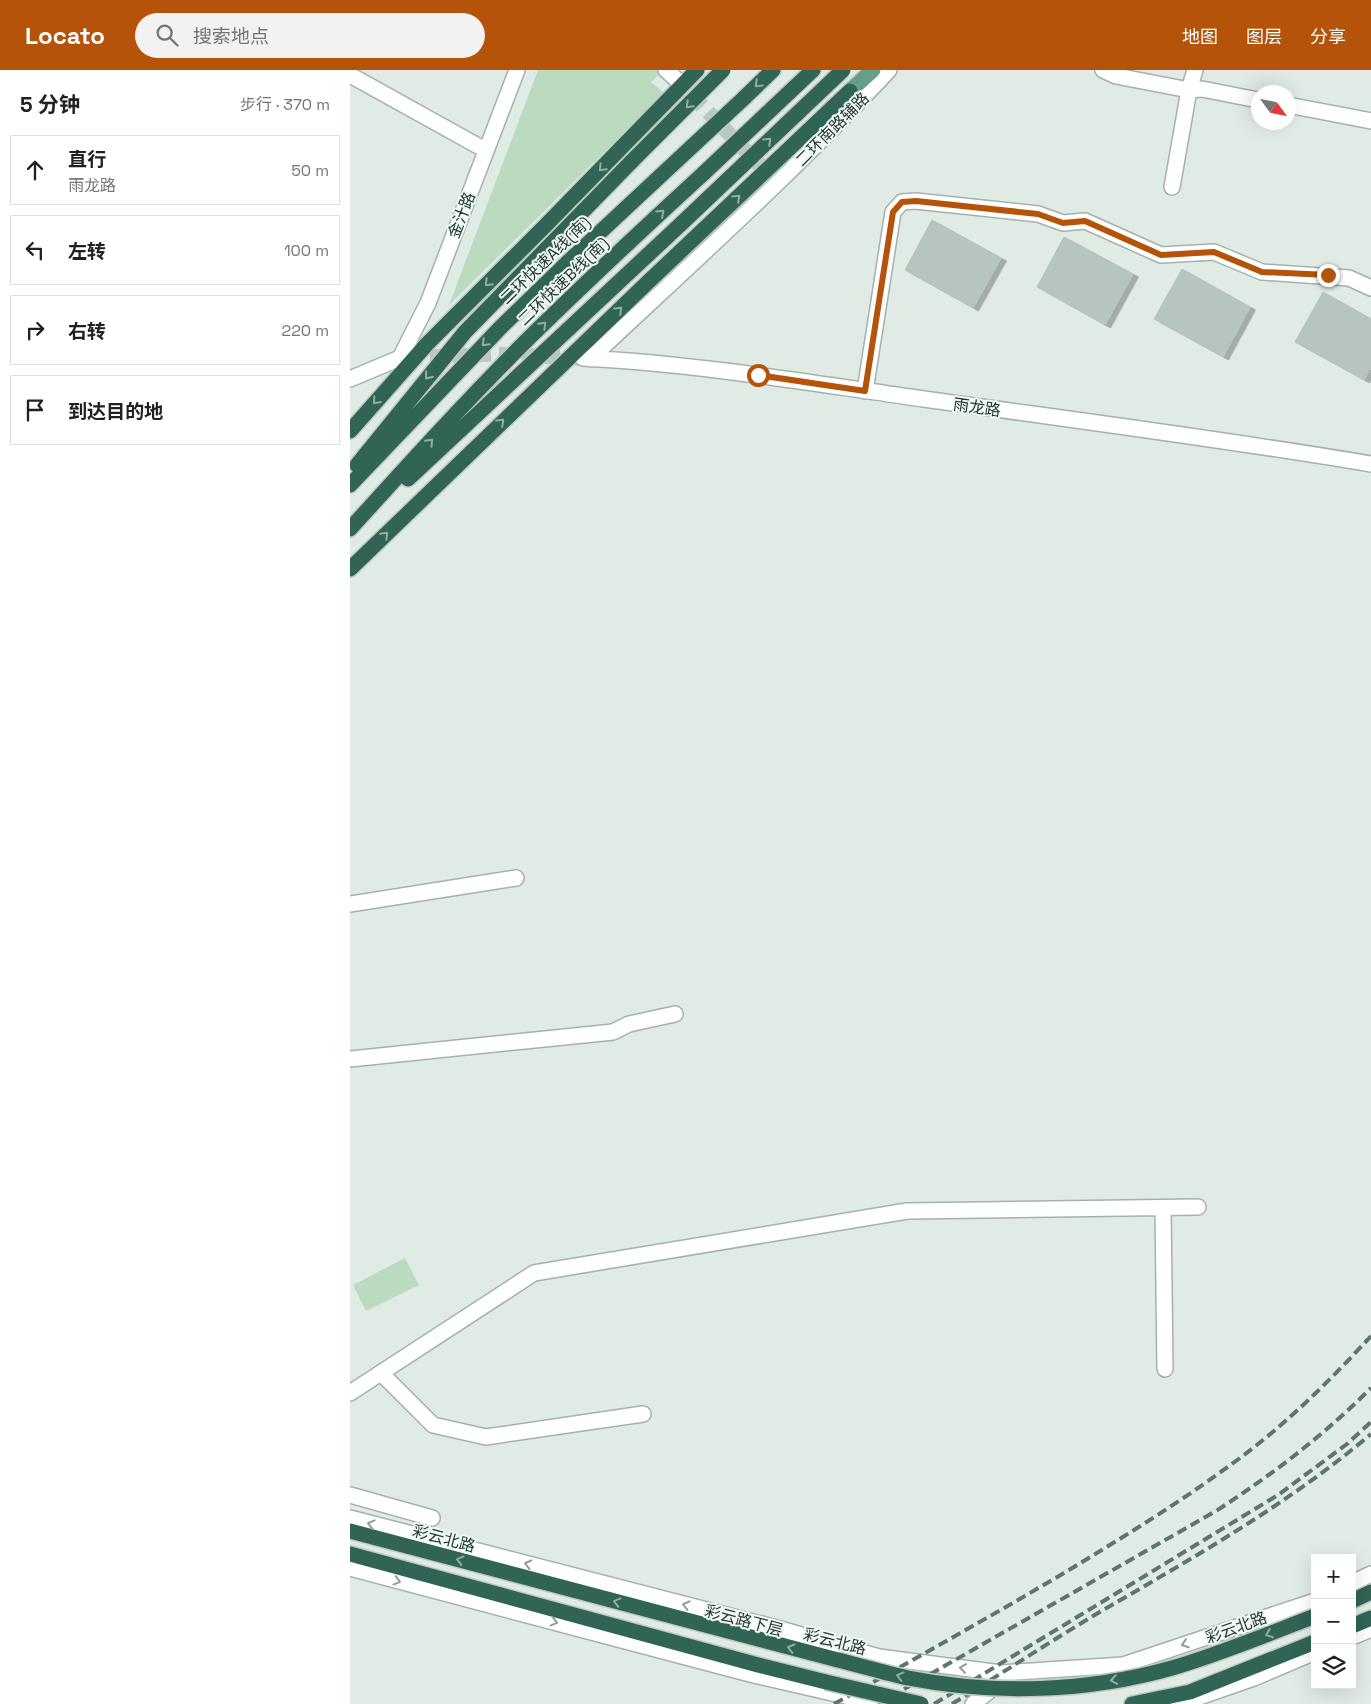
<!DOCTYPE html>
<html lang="zh">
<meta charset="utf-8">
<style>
:root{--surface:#fff;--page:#f2f2f2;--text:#202124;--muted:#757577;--line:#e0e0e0;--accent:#b45309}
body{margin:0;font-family:"Space Grotesk","Noto Sans SC",sans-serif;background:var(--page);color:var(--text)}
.controls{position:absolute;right:15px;bottom:15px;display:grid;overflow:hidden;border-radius:0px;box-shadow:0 5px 20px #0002}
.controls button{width:45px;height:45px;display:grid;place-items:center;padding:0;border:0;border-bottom:1px solid var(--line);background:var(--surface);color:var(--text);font:25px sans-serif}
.compass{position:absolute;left:901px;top:15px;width:45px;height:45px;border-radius:50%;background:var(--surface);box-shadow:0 5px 20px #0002;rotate:123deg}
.stop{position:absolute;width:15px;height:15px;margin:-11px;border:4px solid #b45309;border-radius:50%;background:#fff}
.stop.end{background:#b45309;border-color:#fff;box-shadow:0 1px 5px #0008}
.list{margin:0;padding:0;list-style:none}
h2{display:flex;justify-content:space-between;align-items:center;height:65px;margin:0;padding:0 20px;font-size:21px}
h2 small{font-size:16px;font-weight:400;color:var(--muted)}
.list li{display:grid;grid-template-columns:32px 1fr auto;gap:15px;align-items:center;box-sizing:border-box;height:70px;margin:0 10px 10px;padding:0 10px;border:1px solid var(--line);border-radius:0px}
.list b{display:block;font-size:19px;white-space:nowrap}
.list p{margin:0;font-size:16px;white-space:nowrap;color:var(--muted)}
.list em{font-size:16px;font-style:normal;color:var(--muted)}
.icon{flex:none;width:28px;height:28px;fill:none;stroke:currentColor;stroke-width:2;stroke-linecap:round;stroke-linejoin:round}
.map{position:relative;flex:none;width:1021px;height:1634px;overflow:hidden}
header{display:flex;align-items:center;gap:30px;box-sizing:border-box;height:70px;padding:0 25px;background:var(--accent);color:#fff}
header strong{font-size:24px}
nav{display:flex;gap:28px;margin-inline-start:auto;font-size:18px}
.search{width:350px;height:45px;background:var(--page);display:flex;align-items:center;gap:12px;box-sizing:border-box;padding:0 18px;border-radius:28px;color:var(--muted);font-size:19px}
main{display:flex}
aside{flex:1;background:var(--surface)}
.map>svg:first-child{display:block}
.green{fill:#bbdbc1}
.building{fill:#b6c5be;stroke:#b4c4bc;filter:url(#shadow)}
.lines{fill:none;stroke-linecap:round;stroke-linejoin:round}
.minor-tunnel{stroke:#bbc8c1;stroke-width:15;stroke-dasharray:15 8;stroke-linecap:butt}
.minor-casing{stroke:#a4b2ac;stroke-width:18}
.major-casing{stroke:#c1c8c6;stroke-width:18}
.highway-casing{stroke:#c1c8c6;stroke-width:18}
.minor{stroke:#fff;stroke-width:15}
.major{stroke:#689d8b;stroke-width:15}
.highway{stroke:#306455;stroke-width:15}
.rail{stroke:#5d766d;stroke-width:4;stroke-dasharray:10 5;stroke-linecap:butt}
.highway-bridge-casing{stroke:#c1c8c6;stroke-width:18;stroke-linecap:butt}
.highway-bridge{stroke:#306455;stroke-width:15}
.oneway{stroke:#90aea4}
.oneway2{stroke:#909c98}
.route{stroke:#b45309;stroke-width:6}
.labels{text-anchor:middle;stroke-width:4;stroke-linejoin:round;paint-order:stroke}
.street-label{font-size:16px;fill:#223a32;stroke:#f1f7f4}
</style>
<header>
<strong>Locato</strong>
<div class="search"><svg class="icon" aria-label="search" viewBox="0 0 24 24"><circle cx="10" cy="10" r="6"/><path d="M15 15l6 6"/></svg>搜索地点</div>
<nav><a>地图</a><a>图层</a><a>分享</a></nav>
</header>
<main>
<aside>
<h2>5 分钟<small>步行 · 370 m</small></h2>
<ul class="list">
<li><svg class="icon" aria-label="ahead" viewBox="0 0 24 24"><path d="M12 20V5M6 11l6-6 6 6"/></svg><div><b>直行</b><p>雨龙路</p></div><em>50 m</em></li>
<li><svg class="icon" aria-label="left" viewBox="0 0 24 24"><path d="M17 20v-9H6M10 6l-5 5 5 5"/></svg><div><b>左转</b></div><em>100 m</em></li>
<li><svg class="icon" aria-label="right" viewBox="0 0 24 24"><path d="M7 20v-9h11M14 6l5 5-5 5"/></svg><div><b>右转</b></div><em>220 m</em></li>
<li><svg class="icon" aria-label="arrive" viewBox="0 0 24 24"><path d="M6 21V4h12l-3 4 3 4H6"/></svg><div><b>到达目的地</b></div></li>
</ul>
</aside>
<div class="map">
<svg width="1021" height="1634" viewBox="0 0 1021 1634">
<defs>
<filter id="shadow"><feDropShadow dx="5.5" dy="3" stdDeviation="0" flood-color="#0004"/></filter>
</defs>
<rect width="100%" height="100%" fill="#e1ebe5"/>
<path class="green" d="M188,0H314L301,12L314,23L99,235Z
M55,1188L69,1215L16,1241L3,1215Z"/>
<path class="building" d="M582,150L651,188L623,238L555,200Z
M714,167L783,204L755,255L687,217Z
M832,199L900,237L873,287L804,249Z
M973,222L1021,249V297L1014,310L945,272Z"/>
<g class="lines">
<path class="minor-tunnel" d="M326,9L423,109
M57,288L144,284L229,288"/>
<g class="minor-casing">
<path id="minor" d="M316,0L326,9
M753,0L766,6L839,20L852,19L908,30
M0,5L128,76
M938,35L1021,51
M822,117L839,20L845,0
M50,288L78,233L167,0
M233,288C348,294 461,313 574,329C723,350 873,369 1021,394
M240,289C341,194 445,101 539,0
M0,309L50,288H57
M515,321L543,142L552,132L566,131L688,144L713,153L735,151L811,185L864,182L912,202L999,208L1021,218
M0,834L166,808
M0,989L263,962L279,954L325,944
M813,1138L815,1299
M31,1303L83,1355L136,1367L293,1344
M0,1323L184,1203L557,1141L848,1137
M0,1425L82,1448
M0,1448L423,1557L529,1587L651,1603L773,1595L965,1531
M0,1498L400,1604L530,1634
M1002,1513L1021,1504
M1002,1567L1021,1559
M623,1634L649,1613
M829,1634L904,1608L965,1582"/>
</g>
<g class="major-casing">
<path id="major" d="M500,21L523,0"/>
</g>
<g class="highway-casing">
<path id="highway" d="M393,29L423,0
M411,49L463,0
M0,361L77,274L196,155L347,0
M7,395L115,262L284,89
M58,409L332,153
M0,415L151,257L218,192L335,83
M0,459C58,395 116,331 177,270C235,213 294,158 354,103
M0,499L298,212L500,21
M0,1461L488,1590
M0,1484L408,1595L476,1612
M1002,1531L1021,1522
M1002,1556L1021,1548
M782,1634L840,1622L965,1572"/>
</g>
<use href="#minor" class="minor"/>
<use href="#major" class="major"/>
<use href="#highway" class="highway"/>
<path class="rail" d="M484,1634C561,1591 638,1548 714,1503C770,1469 826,1435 879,1396C931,1359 978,1313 1021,1266
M528,1634L866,1441C923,1404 973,1366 1021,1318
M584,1634L928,1425L997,1374L1021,1352
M602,1634C649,1605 695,1575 743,1546C839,1490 936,1436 1021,1364"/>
<g class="highway-bridge-casing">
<path id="highway-bridge" d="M335,83L393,29
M284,89L373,0
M354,103L411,49
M332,153L493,0
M488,1590C512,1596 535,1603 558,1608C645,1625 737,1622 822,1598C870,1584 918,1564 965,1546
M476,1612L571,1634"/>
</g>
<use href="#highway-bridge" class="highway-bridge"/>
</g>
<defs><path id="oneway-chevron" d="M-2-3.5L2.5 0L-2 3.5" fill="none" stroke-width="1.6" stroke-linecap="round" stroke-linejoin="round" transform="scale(1.25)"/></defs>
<g class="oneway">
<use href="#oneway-chevron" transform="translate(408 14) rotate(136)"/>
<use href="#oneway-chevron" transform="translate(339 35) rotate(135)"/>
<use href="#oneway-chevron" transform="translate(418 71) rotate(-44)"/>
<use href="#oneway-chevron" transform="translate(252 98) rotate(134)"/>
<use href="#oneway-chevron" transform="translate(387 128) rotate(-43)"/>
<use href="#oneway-chevron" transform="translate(311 143) rotate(-43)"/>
<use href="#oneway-chevron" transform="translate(138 213) rotate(135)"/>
<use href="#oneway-chevron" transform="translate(269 240) rotate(-44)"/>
<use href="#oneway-chevron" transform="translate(193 255) rotate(-45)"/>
<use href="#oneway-chevron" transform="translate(135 273) rotate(135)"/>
<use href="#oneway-chevron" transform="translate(78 306) rotate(129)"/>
<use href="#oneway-chevron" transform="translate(26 331) rotate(131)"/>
<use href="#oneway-chevron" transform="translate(151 352) rotate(-44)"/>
<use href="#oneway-chevron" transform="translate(80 372) rotate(-47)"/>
<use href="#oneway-chevron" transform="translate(35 465) rotate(-45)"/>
<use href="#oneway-chevron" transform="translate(110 1490) rotate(-165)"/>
<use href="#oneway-chevron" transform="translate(267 1532) rotate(-165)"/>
<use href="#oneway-chevron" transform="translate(919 1564) rotate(159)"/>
<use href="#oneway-chevron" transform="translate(441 1578) rotate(-166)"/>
<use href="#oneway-chevron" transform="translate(550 1606) rotate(-166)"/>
<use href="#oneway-chevron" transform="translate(764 1610) rotate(170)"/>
</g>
<g class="oneway2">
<use href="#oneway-chevron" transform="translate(21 1454) rotate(-166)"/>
<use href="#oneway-chevron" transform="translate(178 1494) rotate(-166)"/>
<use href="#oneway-chevron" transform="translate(47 1511) rotate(15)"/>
<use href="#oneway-chevron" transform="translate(336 1535) rotate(-166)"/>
<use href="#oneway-chevron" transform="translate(204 1552) rotate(15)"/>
<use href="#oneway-chevron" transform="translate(835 1574) rotate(162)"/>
<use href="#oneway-chevron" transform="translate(613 1598) rotate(-172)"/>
</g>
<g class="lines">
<path class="route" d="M408,305L515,321L543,142L552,132L566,131L688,144L713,153L735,151L811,185L864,182L912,202L978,205"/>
</g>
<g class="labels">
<g class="street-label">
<text transform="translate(482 59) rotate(-45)" y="6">二环南路辅路</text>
<text transform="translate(111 145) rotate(-69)" y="6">金汁路</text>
<text transform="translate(195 190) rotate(-44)" y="6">二环快速A线(南)</text>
<text transform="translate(213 211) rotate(-44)" y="6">二环快速B线(南)</text>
<text transform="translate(627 337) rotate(8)" y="6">雨龙路</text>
<text transform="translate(94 1468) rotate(15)" y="6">彩云北路</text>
<text transform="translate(394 1550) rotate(15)" y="6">彩云路下层</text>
<text transform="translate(886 1557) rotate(-20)" y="6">彩云北路</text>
<text transform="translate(485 1571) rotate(14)" y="6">彩云北路</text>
</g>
</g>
</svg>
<div class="controls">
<button>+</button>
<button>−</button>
<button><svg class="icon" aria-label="layers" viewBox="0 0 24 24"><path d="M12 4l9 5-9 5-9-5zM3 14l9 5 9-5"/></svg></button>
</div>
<svg class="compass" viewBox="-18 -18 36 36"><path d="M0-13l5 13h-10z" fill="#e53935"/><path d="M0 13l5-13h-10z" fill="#757577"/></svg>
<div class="stop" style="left:408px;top:305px"></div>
<div class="stop end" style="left:978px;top:205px"></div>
</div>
</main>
